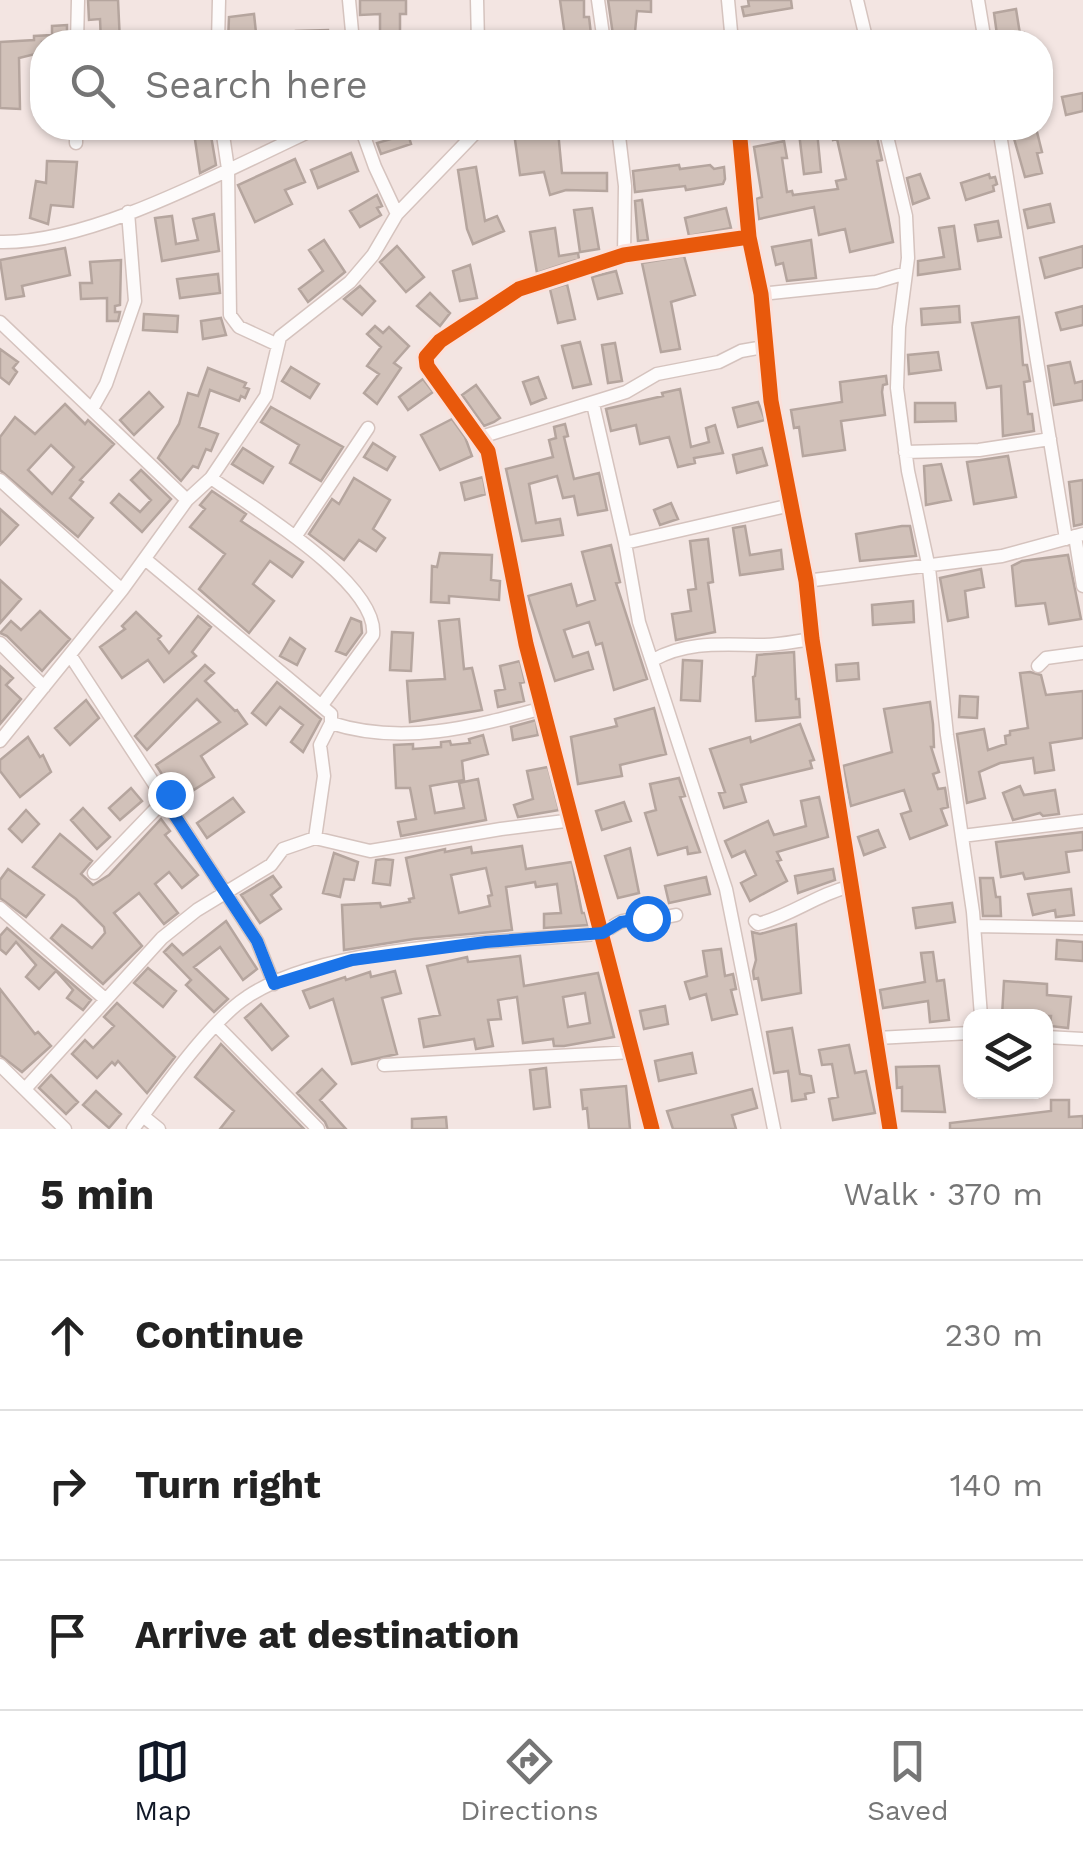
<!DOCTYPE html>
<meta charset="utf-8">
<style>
:root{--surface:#fff;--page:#f6f6f6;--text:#222;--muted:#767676;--line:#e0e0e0;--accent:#111827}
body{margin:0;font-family:"Work Sans",sans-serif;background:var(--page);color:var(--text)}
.controls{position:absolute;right:30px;bottom:30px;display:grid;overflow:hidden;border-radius:20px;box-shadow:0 2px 8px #0004}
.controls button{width:90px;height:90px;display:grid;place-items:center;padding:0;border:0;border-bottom:2px solid var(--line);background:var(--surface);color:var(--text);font:50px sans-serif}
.stop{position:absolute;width:30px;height:30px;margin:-22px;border:8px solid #1a73e8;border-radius:50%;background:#fff}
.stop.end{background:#1a73e8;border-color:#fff;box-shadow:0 2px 10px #0008}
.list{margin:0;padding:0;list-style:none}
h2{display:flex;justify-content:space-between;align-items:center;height:130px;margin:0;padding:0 40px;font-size:42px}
h2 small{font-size:32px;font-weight:400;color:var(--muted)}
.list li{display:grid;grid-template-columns:65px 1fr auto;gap:30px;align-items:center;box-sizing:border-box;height:150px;padding:0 40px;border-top:2px solid var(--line)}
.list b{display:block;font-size:38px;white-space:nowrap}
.list em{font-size:32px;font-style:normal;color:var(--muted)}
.icon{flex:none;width:55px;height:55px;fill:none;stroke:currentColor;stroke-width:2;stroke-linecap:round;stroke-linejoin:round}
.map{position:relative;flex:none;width:1083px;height:1129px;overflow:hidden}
.search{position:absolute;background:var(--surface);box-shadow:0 2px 8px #0004;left:30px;right:30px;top:30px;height:110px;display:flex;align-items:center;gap:25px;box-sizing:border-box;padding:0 35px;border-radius:40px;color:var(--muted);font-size:38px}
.sheet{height:580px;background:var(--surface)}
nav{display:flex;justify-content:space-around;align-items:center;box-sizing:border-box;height:140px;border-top:2px solid var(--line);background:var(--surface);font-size:28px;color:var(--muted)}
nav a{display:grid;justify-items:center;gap:5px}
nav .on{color:var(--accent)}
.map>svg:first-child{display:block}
.building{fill:#d1c1b9;stroke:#b5a59e;stroke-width:2.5;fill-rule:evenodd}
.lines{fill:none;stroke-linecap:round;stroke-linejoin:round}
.minor-casing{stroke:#d5c3be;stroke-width:15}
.minor{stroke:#fdfbfb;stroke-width:12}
.cycleway-casing{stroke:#fbe0da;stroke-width:21}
.cycleway{stroke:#e8590c;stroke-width:15}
.route{stroke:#1a73e8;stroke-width:12}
</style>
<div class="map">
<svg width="1083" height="1129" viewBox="0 0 1083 1129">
<rect width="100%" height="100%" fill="#f3e5e2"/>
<path class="building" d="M88,0H118L120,42H101L100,19L89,20Z
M360,0H406V14H400V35H380V14L360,15Z
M560,0H584V17H589L591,34L565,36Z
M608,0H651V12L637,11L634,42H614Z
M748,0H791L792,8L744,16L742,7L749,6Z
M1016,9L1020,34L1024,33L1026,42H998L994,13Z
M254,14L257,42H228L229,17Z
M67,25V42H42V63L36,64L35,54L19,58L20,109L0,108V42L34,40V36L52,35V26Z
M328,30L329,42H296V31Z
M1083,93V111L1066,115L1062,97Z
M521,128H540L541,134L558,131L562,173H607V191L566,190L550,195L544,172L520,175L514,133L522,132Z
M830,128H875L882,160L877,161L893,242L850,252L845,229L819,235L814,207L759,219L756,199L762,197L754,147L784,141L787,158H782L787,192L792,191L793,195L838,189L836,181L846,179L837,139L833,140Z
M1011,128H1036L1042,152L1037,153L1042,173L1025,177Z
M210,130L216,165L200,173L194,133Z
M817,131L821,172L804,174L799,133Z
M408,134L411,144L381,154L377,143Z
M351,153L358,171L318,188L311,170Z
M295,159L305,182L285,190L292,204L255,222L238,185Z
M47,161L77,162L73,207L51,205L48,224L30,218L36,181L46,183Z
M679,165L680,169L710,165L714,169L724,167L725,179L723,184L686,190L685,186L635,192L633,171Z
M476,167L485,221L497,216L504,231L473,244L467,229L458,170Z
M920,174L929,198L913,204L907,178Z
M989,174L990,178L995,177L997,184L993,186L994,191L966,200L961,183Z
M377,195L382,206L377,208L381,215L360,227L350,211Z
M642,200L648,240L638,241L635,201Z
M1050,204L1054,222L1028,228L1024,210Z
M592,208L599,249L580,252L574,210Z
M726,208L731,228L689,236L685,218Z
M214,214L219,251L162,261L155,218L172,216L176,244L198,240L193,219Z
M998,221L1001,237L978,241L975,225Z
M954,226L960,269L918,275V261L944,257L939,228Z
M555,228L559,256L578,253L579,259L537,273L530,232Z
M324,240L345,272L308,302L299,289L323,271L309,250Z
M811,240L816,278L787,281L783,263L776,265L772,247Z
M397,246L424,277L406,292L380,262Z
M1083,246V267L1045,278L1040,258Z
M65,248L70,275L22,286L24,296L6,299L0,260Z
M684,256L695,295L671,302L680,349L661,352L642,263Z
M121,260L120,305L115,306V312H120L118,321H107V298L81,299L80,283H92L90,262Z
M470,265L477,298L460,301L453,271Z
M616,271L622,293L598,299L592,277Z
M218,274L220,293L180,298L177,279Z
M567,284L575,319L558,323L550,289Z
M360,286L375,301L362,315L344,299Z
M430,293L450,313L440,326L417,306Z
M959,306L960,322L922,325L921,309Z
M1083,306V325L1061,330L1056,313Z
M144,314L178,316L177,332L143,330Z
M1019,317L1023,365H1027L1030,381L1024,382L1028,414H1032L1034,431L1003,436L1001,386L987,388L972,323Z
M221,318L226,335L203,339L201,321Z
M375,326L383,333L389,327L409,346L394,363L401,368L377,404L364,393L379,374L367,366L381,347L367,334Z
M580,342L591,384L573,388L562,346Z
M615,343L622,381L608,383L602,345Z
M0,349L18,362L13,368L17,372L9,384L0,377Z
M938,352L941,370L909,374L908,355Z
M1070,362L1075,383L1083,381V400L1054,405L1048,366Z
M291,367L319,384L310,398L282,381Z
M208,368L246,383L244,387L249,389L245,398L241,396L239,401L210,390L199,427L218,434L211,451L206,449L198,468L193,466L181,481L158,458L179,424L188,393L198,396Z
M886,376L887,384L883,385L882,392L885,415L841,421L845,450L803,456L799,427L794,428L791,410L842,402L840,382Z
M538,377L546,398L531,404L523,382Z
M423,379L433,392L408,410L399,397Z
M476,385L500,418L494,422L484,426L462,395Z
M680,389L691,447L709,442L706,428L715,425L723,453L694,458L695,463L678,467L669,437L640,444L636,425L611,431L606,409L663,396L662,393Z
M149,392L163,407L134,435L120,420Z
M758,402L765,420L738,427L733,408Z
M915,403H955L956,421L915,422Z
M65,404L85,424L88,420L114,444L80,480L83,482L70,498L93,518L78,537L0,470V437L15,417L35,434ZM51,445L74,467L52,494L28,470Z
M271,407L343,447L321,481L290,463L299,445L261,422Z
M452,419L465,437L472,456L440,470L421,435Z
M565,424L568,436L564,437L574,479L599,473L607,510L578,515L574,496L563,498L557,476L529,484L536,523L560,519L563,535L522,541L506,469L553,457L549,440L556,438L554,427Z
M373,443L395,457L387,470L364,457Z
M243,448L273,467L263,483L232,464Z
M762,448L767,465L737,473L733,455Z
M1008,456L1016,497L974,504L967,462Z
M941,464L951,500L926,505L924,466Z
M141,470L171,499L142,532L111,503L119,494L140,512L151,500L131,480Z
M483,477L486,494L465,500L461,483Z
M354,478L390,500L373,529L385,538L376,551L359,540L344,560L309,534L332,499L339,504Z
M1083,480V524L1074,526L1069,482Z
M212,491L246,514L241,521L303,562L292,577L270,561L253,584L274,601L249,633L199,589L225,554L190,527L205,509L200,505Z
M671,503L678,519L660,525L654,510Z
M0,509L18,525L0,545Z
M745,526L750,555L781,550L783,569L740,575L733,528Z
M902,526H910L916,556L860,561L856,534Z
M708,539L713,582L708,583L715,632L676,640L672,614L691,611L688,590L696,589L690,541Z
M611,545L620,582L616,583L647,679L614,690L602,643L596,645L589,622L564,630L573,657L588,652L593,669L555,681L528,596L571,584L577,606L595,600L582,552Z
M440,553L492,555L491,580L500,581L499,600L449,596V603L431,602L432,566L437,567Z
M1068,555L1081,619L1049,624L1045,603L1016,606L1012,566L1022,561Z
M981,569L984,587L965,591L968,617L948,621L940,578Z
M0,580L21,599L0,623Z
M913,601L914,622L873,625L872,605Z
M40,611L70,639L42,671L7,636L0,633L11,621L21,630Z
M136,612L161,636L158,639L169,653L198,616L211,627L192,652L196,656L164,682L148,660L122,678L100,647L125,629L122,626Z
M351,618L361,622L362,633L346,655L336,651Z
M459,619L464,669L472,668L482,710L410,722L407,681L445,679L439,621Z
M392,632L413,633L411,671L390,670Z
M290,638L305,649L297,665L280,656Z
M794,652L796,699H799L800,717L756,721L753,677L755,676L757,655Z
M683,660L702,661L700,701L681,700Z
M520,661L525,682L520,683L524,701L498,707L495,691L505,689L500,666Z
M858,663L859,679L837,681L836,665Z
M205,665L214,673L205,681L235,711L237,710L247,724L201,756L214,777L178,800L177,789L169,785L156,765L220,722L197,699L147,750L135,736Z
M0,666L13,678L6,685L21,699L0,724Z
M1030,672L1041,675L1046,695L1083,691V738L1050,743L1054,770L1035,773L1033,758L1000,763L979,772L985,798L967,803L957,734L984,729L988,750L1006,744L1005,736L1010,735V731L1028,728L1020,673Z
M277,682L321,719L303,752L291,742L303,725L280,707L266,725L252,713Z
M960,696L978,697L977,718L959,717Z
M86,700L99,718L70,745L55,728Z
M930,702L933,724L934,747H931L939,772L933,774L938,789L945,788L948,807L941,809L947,825L910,839L901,814L911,811L904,790L851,806L843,766L892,752L884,709Z
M654,708L666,754L620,765L622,776L578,784L571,737L617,726L615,719Z
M536,720L538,735L513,740L511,727Z
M800,724L814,760L810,761L812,768L741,785L746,802L724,808L719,793L725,792L710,749L750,737L751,742Z
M483,735L488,754L462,761L464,780L430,786L435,813L464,808L459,783L478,779L486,820L401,836L398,822L416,819L410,788H396L394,745L413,744V749L441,747V742L450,741L451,745L470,743L469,739Z
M28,737L40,757L43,755L51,772L20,797L0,771V760Z
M548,767L559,810L518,817L514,805L533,799L527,771Z
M679,778L685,796L680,797L700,852L688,854L687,847L658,855L645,813L656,810L650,784Z
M1020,786L1024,795L1055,790L1059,814L1043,816L1040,813L1013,820L1003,793Z
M131,788L142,801L120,820L109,808Z
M819,797L828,837L777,852L781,860L777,861L787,881L750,901L741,883L756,875L745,851L732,857L725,841L768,821L774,835L806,826L801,801Z
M233,798L244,812L207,838L197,823Z
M624,802L631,821L602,830L596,811Z
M83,808L110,837L97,849L71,820Z
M26,810L39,824L22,842L9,829Z
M161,819L170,831L165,835L198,875L182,888L169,872L155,884L178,913L164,924L139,893L114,913L142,946L103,984L51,938L62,925L92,948L105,933L104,927L76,899L33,867L60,834L92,861L81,874L93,885L109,875Z
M878,830L885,847L864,855L858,837Z
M1083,832V850L1066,852L1069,872L1025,879L1023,873L1001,877L996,842Z
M522,846L526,869L572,862L582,913H585L588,925L544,928V914L561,913L557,884L536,887L535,882L506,887L512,930L414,939L344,950L342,905L380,903L381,907L410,902L409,899L414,898L406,858L445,849V852L471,847L472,853ZM486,868L492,895L488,896L490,906L459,913L451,875Z
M630,848L639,893L618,898L605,856Z
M334,853L358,862L354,880L344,879L340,897L323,893Z
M384,859L393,860L390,885L373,883L376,860Z
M8,869L44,895L26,917L0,898V880Z
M833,869L835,880L798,893L795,876Z
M273,876L281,887L271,895L281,909L260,923L241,895Z
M706,877L710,894L669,903L665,886Z
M980,878H993L996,897H1000L1001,916H983Z
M1071,889L1074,915L1056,917L1055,910L1033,915L1028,894Z
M952,903L955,922L916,928L913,908Z
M226,921L257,969L243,980L220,947L194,967L228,999L214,1012L186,985L191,980L164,952L172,944L183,955Z
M796,924L801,993L762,1000L758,978L754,979L753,971L756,960L752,932L760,934Z
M7,928L91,1000L83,1010L67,998L73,990L56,971L39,989L26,977L36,965L16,942L6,954L0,949V936Z
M1057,940L1083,942V961L1056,959Z
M721,949L725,976L733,974L736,989L731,990L737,1014L712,1020L706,994L690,999L685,982L707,976L703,951Z
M933,952L937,981L944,980L949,1020L930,1022L928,1001L883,1008L880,990L925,982L921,953Z
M520,956L524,986L598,973L614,1037L564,1046H554L553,1039L523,1043L517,997L498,1000L501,1019L488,1020L493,1046L476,1049L474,1039L424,1047L419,1019L440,1015L427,966L467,957L468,962ZM585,993L590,1023L568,1027L563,997Z
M148,968L176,991L163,1007L134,983Z
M395,971L401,993L382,998L397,1054L352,1064L333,999L310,1008L303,991L345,977L346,980L370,972L371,977Z
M1004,981L1047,984V995L1071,997L1068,1028L1050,1026L1051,1016H1002Z
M0,989L35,1034L38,1032L51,1046L22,1072L0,1055Z
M117,1003L175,1057L147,1093L118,1061L115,1065L112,1062L97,1078L72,1054L85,1040L93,1048L114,1026L104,1017Z
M261,1004L288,1036L272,1050L245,1018Z
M665,1006L668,1024L644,1029L640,1011Z
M792,1028L800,1074L811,1076L814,1092L805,1094L806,1099L792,1101L788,1071L774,1073L767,1032Z
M221,1044L304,1129H220L234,1111L195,1077Z
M849,1045L855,1073L866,1071L875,1113L833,1120L829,1099L838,1097L832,1064L822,1065L819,1050Z
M692,1053L696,1073L659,1081L655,1061Z
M939,1066L945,1112L902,1111V1087L897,1088L896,1067Z
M546,1068L550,1107L534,1109L530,1070Z
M322,1069L336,1084L320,1100L346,1129H328L325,1122L297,1093Z
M51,1075L78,1102L66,1114L39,1088Z
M626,1086L630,1129H589L587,1108L583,1109L581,1090Z
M752,1089L757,1108L732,1115L736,1129H673L667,1111Z
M96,1091L121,1114L109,1128L83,1105Z
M1051,1100H1069V1117L1083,1116V1129H950V1123L1051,1111Z
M446,1117L447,1129H412V1119Z"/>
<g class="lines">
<g class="minor-casing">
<path id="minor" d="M349,0L353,42
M477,0L478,42
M598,0L604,42
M728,0L732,42
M857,0L867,42
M978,0L985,42
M77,42L78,0
M218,42L219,0
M222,128L228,169L230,315L239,327L278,345
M618,128L625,186L624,255
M739,128L749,237L761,294L771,401L806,581L812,639L890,1129
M885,128L906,216L908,258L899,327L897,388L908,471L929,568L947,735L973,912L981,1016
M999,128L1066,539
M76,143V128
M397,214L480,128
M0,242C94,244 231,167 317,128
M761,294L876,282L906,273
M0,322L187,500
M593,404L625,543
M92,409L106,384L135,301L128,212
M481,437L626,392L657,374L719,362L741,351L764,347
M905,452L979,450L1050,439
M211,478C250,506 379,583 373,635L322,705
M0,480L122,590
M1075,536L1083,586
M295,537L368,428
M806,581L1002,556L1083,534
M0,643L44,687
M70,655L257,941L274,984
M653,660C689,640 725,645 764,645C780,645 797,641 812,639
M1038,666L1046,658L1083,653
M331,723C402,746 473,727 543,708
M0,741L122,590L187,500L211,478L266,396L280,337L350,282L373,255L397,214L375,167L361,128
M962,836L1083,821
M315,838L370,851L501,829L573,820
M94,873L169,795
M0,908L105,999
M755,921L758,924C793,915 817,894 852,886
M974,926L1083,928
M216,1025L318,1129
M1046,1037L1083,1039
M877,1038L970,1033
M0,1065L65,1129
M384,1065L633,1052
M25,1089L162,938L197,910L271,865L283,849L315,838L324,776L320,745L331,723V714L145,559
M143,1116L159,1129
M133,1129C160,1093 211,1020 247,997C327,943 500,943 596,934C608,933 613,924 623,921C640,916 659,919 676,915
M652,1129L526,644L488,451L427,366L426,357L440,341L519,289L624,255L749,237
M774,1129L726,889L639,622L625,543L791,505"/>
</g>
<use href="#minor" class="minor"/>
<g class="cycleway-casing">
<path id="cycleway" d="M739,128L749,237L761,294L771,401L806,581L812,639L890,1129
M652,1129L526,644L488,451L427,366L426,357L440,341L519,289L624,255L749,237"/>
</g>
<use href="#cycleway" class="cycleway"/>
</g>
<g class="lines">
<path class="route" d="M170,794L164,799L257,941L274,984L352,960L486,942L603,933L621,922L647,918"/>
</g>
</svg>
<div class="controls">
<button><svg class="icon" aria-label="layers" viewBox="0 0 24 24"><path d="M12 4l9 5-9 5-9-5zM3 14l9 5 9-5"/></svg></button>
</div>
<div class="stop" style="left:647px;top:918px"></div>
<div class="stop end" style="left:170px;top:794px"></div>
<div class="search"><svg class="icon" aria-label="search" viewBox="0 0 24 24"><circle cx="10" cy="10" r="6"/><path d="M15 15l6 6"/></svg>Search here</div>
</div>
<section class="sheet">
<h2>5 min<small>Walk · 370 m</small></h2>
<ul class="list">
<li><svg class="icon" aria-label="ahead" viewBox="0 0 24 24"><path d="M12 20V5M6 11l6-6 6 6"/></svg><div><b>Continue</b></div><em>230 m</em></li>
<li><svg class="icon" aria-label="right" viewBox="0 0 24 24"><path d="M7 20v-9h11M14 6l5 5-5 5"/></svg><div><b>Turn right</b></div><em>140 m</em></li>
<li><svg class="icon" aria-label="arrive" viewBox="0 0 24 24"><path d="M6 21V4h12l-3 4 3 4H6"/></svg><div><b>Arrive at destination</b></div></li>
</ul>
</section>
<nav>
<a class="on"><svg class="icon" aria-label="map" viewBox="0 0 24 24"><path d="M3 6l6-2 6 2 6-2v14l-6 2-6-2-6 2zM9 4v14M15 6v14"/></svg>Map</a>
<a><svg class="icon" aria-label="directions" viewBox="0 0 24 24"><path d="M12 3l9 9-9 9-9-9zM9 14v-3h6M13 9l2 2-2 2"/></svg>Directions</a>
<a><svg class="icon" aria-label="saved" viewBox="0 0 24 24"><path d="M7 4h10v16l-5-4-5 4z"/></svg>Saved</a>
</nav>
